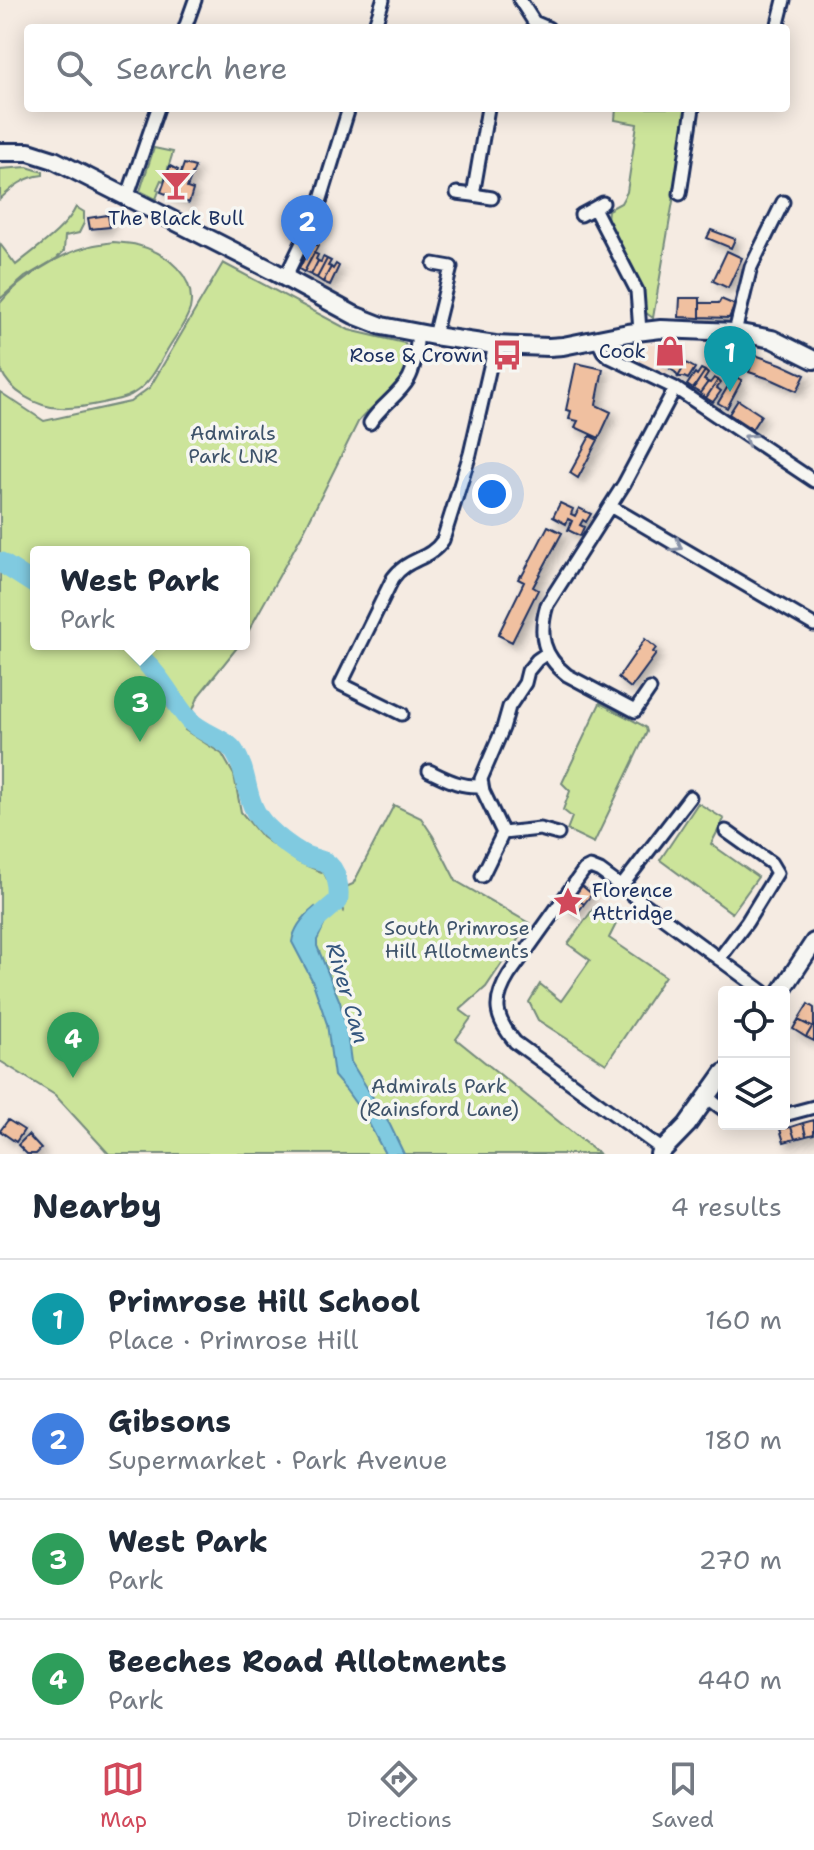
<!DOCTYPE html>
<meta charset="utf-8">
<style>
:root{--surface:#fff;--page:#f6f6f7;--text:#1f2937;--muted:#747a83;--line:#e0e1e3;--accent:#d1495b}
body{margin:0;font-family:"Shantell Sans",sans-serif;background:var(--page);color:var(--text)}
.controls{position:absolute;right:24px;bottom:24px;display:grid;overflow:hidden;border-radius:8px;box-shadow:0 4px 20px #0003}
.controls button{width:72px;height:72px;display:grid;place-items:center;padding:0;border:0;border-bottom:2px solid var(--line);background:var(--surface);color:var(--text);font:40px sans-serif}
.you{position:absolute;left:492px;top:494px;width:28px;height:28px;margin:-20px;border:6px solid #fff;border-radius:50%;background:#1a73e8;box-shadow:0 0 0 12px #1a73e833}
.badge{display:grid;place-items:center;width:52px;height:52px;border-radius:50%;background:var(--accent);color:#fff;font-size:26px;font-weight:700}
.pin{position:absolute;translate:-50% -66px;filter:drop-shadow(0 2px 4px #0008)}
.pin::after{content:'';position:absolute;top:42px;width:28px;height:24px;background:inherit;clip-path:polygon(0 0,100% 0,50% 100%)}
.popup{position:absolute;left:30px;top:546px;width:220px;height:104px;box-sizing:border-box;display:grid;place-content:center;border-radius:8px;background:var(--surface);filter:drop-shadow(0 2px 6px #0005);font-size:26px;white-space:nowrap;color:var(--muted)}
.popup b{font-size:30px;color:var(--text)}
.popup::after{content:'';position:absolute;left:50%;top:100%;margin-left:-16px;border:16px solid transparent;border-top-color:var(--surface)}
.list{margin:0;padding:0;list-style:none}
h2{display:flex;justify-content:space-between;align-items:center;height:104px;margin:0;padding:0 32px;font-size:34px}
h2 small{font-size:26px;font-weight:400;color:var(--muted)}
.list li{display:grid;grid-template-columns:52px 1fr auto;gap:24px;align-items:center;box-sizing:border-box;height:120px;padding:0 32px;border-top:2px solid var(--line)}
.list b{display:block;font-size:30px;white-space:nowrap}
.list p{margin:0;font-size:26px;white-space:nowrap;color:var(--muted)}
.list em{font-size:26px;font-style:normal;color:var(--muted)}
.icon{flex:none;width:44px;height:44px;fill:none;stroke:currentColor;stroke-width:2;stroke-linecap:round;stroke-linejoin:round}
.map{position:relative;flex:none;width:814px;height:1154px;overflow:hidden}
.search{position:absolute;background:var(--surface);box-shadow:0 4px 20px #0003;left:24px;right:24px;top:24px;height:88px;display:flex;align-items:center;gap:20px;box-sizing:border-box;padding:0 28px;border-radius:8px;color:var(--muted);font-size:30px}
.sheet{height:584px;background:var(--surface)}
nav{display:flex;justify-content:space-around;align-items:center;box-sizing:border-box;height:112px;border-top:2px solid var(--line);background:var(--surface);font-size:22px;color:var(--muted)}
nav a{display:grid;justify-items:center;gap:4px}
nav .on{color:var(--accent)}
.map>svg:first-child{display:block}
.built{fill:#f4dece}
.green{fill:#cce49a;stroke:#748a7c;stroke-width:2}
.water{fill:#80cae0;stroke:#588cac;stroke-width:2}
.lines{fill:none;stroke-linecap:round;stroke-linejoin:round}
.river{stroke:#80cae0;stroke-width:20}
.building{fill:#f0c0a0;stroke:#1b2f5e;stroke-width:2;filter:url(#shadow)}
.minor-casing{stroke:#1b2f5e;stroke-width:17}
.primary-casing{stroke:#1b2f5e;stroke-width:22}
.minor{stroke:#f6f6f2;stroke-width:11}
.primary{stroke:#f6f6f2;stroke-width:16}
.oneway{stroke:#8892a8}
.labels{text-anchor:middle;stroke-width:7;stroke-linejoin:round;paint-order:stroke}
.poi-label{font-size:20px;fill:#1b2f5e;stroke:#f6f6f2;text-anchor:end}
.park-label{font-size:20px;fill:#3e536a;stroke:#f6f6f2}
.water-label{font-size:22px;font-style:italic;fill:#34567e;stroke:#f6f6f2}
</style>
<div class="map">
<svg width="814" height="1154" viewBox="0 0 814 1154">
<defs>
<filter id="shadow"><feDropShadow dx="5" dy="5" stdDeviation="4" flood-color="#0004"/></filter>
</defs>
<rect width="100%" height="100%" fill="#f5ebe2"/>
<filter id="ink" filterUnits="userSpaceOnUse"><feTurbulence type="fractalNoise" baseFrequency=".0125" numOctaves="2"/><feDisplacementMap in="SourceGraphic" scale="16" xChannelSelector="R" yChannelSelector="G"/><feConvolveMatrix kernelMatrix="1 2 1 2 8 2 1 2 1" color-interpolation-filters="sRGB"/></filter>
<g filter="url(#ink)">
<path class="built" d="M677,342L674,359L666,374L624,354L625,346Z"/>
<path class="green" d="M616,108H689L653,318L646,313L641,286L607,220L608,210L621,203L627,192L637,124L615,120Z
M154,148L173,152L164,181L161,180L157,189L159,191L156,199L140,191Z
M27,167L43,172V175C24,177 13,187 0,199V169Z
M76,207L84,212V223L79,233L65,236L64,251L57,258L25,277L0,299V244L16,265C35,249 66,229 76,207Z
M113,242C121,243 130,243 137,245C166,252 197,277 190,309C186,323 176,335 169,347C160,362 152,381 137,391C127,399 114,400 103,403C89,406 74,409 60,408C37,407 10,392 1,370C0,360 0,316 0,303C19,280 59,254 87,247C95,244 105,244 113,242Z
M223,263L349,330L404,343C426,370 372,403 358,422L304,531L244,639V552H36V644H240L199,695L185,730L222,754L234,775L241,812L262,837L298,862L324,873L329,883L331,891L343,911L347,897L346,887L353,884L394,805L421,818L433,836L456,881L529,923L486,987L460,1010L471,1018L456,1039L599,1154H109L55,1095L0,1061V392L44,421L130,402L150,387Z
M600,703L642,725L646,728L647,732L594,843L567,830L572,817L563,810L570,791L562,783Z
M698,803L724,819L711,844L758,877L732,913L660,860Z
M593,909L616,924L609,938L665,976L606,1064L538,1020L529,1002L540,984L561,1001L590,960L568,944Z"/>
<path class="water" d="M315,907L325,923L317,940V946L340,1002L347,1032L351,1062L390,1125L404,1154H385L366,1118L346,1090L334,1076L327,1024L312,980L292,942C294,927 304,916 315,907Z"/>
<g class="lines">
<path class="river" d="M0,562L36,585
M128,644C136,653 146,661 153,671C166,686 176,705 189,720C201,733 226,739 234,751C251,776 242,803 268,828C278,838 290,847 302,854C309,858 318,859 325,862C337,869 340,888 338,901L317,919L307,935"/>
</g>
<path class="building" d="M184,164L195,167L187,188L193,190L189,203L161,192L170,166L178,170L175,176L179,178Z
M108,215L110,227L90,229L88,218Z
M711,230L735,239L731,248L707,238Z
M312,243L318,246L304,272L299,269Z
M727,251L742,258L728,288L713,281Z
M314,253L318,255L316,259L318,261L311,275L304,272Z
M323,257L327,259L317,278L311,275L318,261L321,262Z
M327,259L331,261L328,266L331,267L323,282L317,278Z
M336,264L339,266L330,285L323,282L331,267L333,269Z
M680,298H700V318L679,317Z
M721,299L735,305L729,318L700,317V303H719Z
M677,342L671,367L661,365L666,343Z
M755,355L781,364L805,375L797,391L773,380L749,372Z
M677,358L686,363L678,377L675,372L670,369Z
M576,363L603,369L596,405L611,412L599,438L575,427L578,421L569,419L571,411L566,410Z
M686,363L695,368L688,379L684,377H678Z
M701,369L705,371L693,389L687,385L695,373L697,375Z
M705,371L708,374L704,380L708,382L700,393L693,389Z
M734,376L742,380L727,408L718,403Z
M714,378L718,380L706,398L700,393L708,382L710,383Z
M718,380L721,383L717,388L721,391L713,402L706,398Z
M738,400L761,415L752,429L729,414Z
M590,436L598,440L578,478L570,473Z
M560,503L573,509L571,514L575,516L579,508L591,514L586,522L583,520L580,525L584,527L580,536L568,530L572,521L568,519L566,524L553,517Z
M548,526L562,533L533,587L538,590L512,642L498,635L524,582L518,579L520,575L522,576Z
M645,639L656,648L653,652L656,654L631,688L618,678Z
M581,885L592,894L584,904L577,899L580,896L575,893Z
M577,899L584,904L576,915L565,907L570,900L574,903Z
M808,1004L814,1008V1041L806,1037L812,1027L798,1020Z
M798,1020L812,1027L806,1037L793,1029Z
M8,1120L24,1130L16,1142L0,1131Z
M814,1120V1134L806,1136L803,1123Z
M803,1123L806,1136L795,1139L791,1127Z
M791,1127L795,1139L784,1142L780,1129Z
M28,1135L41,1149L36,1154H27L18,1145Z"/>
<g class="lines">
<g class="minor-casing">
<path id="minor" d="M520,0L534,22L548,28
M185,28L195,0
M374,28L383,0
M777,28L784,0
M457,193L473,195L488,108
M680,194L693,108
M473,195L492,198
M127,198L158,108
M603,203L594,208L637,291L640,331
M581,215L594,208
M434,264L451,267L434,336
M285,278L317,212L349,108
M735,332L751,267L783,202
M597,339L603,351L608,356L675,388L814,481
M370,423C380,406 399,396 409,378C416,365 416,348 418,333
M610,506L814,625
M547,653L537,660L528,671L525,683L509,707L503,728L481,779L483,791L503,833L540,829L558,834
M650,689L635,711L567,675C543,656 538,635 547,605L624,484L675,388
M402,714L341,684L393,578C408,557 429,561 443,540L470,454L495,345
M429,771C448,780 460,787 481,786
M482,876L503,833
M621,887L690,797
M719,959L747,922L777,873L771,863L726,831
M708,1098L724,1110
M784,1115L814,1107
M663,1150L515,1042C495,1018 492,1002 509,975L584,870L590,867L600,871L764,992"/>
</g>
<g class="primary-casing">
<path id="primary" d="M0,152H29L54,160L271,270L354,315L382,326L434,336L495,345L549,347L563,346L628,333L661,329L735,332L772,339L814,360
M781,992L814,942
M659,1154L687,1125L724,1073"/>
</g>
<use href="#minor" class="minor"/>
<use href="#primary" class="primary"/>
</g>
<defs><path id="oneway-chevron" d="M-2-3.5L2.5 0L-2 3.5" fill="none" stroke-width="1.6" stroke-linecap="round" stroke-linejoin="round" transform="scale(2)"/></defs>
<g class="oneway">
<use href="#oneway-chevron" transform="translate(749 439) rotate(-146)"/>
<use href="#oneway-chevron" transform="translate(677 546) rotate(30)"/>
</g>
</g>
<defs>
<g id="bar-bare" transform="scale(2.4)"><path d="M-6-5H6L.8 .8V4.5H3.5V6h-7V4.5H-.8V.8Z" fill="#d1495b" stroke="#f6f6f2" stroke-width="2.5" paint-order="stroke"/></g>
<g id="shop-bare" transform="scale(2.4)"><path d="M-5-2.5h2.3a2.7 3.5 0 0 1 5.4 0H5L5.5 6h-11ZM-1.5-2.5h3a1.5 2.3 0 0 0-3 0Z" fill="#d1495b" stroke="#f6f6f2" stroke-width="2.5" paint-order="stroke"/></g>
<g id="bus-bare" transform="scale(2.4)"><path d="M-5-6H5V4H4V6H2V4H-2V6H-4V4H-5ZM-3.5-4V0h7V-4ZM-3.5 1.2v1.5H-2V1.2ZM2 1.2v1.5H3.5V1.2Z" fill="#d1495b" stroke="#f6f6f2" stroke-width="2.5" paint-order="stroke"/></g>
<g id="sight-bare" transform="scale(2.4)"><path d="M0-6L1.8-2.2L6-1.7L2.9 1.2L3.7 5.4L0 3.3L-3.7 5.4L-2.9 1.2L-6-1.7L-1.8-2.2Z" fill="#d1495b" stroke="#f6f6f2" stroke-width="2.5" paint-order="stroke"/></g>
</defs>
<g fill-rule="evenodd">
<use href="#bar-bare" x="176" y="185"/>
<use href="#shop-bare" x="670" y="351"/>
<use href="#bus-bare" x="507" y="355"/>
<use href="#sight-bare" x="568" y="902"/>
</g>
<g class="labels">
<g class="poi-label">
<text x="176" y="225" text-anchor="middle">The Black Bull</text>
<text x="646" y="358">Cook</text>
<text x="483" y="362">Rose &amp; Crown</text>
<text x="592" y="897" text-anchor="start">Florence<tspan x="592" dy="23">Attridge</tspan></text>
</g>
<g class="park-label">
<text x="233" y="440">Admirals<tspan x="233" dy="23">Park LNR</tspan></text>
<text x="457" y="935">South Primrose<tspan x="457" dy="23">Hill Allotments</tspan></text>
<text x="439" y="1093">Admirals Park<tspan x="439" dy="23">(Rainsford Lane)</tspan></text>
</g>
<g class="water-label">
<text transform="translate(348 993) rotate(74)" y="8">River Can</text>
</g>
</g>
</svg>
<div class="controls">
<button><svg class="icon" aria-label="locate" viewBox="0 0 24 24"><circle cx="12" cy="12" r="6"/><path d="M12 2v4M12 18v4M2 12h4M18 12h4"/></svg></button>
<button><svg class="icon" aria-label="layers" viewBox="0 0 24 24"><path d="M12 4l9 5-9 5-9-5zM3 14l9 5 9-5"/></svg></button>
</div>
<div class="you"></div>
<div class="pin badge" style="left:730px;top:392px;background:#0f9aa8">1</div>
<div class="pin badge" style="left:307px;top:261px;background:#3f7fe0">2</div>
<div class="pin badge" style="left:140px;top:742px;background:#2e9e5b">3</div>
<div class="popup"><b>West Park</b>Park</div>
<div class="pin badge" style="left:73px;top:1078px;background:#2e9e5b">4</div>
<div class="search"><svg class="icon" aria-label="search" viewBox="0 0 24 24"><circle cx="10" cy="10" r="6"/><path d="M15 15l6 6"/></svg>Search here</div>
</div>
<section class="sheet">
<h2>Nearby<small>4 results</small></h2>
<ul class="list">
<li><span class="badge" style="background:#0f9aa8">1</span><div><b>Primrose Hill School</b><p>Place · Primrose Hill</p></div><em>160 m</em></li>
<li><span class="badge" style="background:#3f7fe0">2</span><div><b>Gibsons</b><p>Supermarket · Park Avenue</p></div><em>180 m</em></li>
<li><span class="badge" style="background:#2e9e5b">3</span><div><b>West Park</b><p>Park</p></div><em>270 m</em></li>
<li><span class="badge" style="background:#2e9e5b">4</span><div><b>Beeches Road Allotments</b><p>Park</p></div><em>440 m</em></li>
</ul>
</section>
<nav>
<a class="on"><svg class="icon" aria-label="map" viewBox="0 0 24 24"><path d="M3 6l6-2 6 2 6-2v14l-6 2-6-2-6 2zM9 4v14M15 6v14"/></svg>Map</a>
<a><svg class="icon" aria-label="directions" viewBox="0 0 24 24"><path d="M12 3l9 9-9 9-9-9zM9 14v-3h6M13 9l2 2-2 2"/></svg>Directions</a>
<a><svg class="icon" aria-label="saved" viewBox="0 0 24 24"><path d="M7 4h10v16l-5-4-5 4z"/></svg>Saved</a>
</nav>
